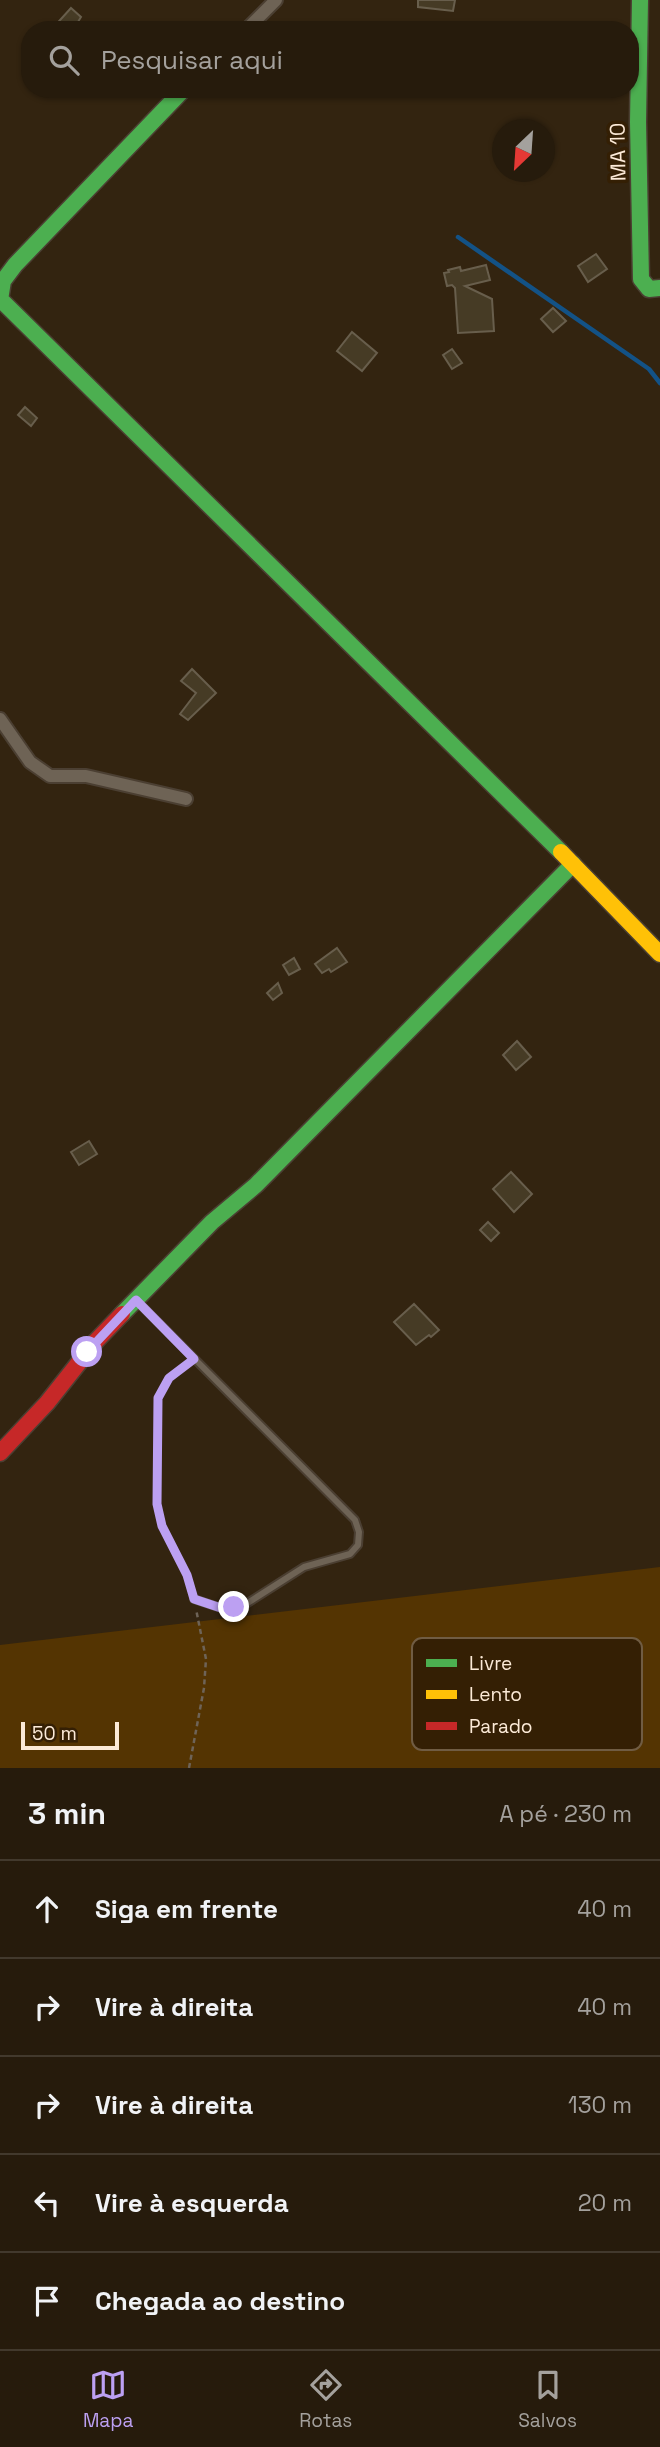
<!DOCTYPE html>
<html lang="pt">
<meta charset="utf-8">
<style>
:root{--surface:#261b0c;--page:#32281a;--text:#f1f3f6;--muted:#a4a19d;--line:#42392d;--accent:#bca0f2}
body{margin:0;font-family:"Space Grotesk",sans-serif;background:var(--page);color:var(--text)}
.compass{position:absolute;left:492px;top:119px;width:63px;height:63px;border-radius:50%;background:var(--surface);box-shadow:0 2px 5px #0004;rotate:205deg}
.scale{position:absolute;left:21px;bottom:18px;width:98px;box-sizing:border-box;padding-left:7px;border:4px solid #fcead7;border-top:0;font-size:19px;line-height:24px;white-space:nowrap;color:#fcead7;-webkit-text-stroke:5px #341f04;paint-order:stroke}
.stop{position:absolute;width:21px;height:21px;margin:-16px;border:5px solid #bca0f2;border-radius:50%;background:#fff}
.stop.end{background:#bca0f2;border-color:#fff;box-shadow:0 2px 7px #0008}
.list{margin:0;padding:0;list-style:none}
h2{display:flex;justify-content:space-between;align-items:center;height:91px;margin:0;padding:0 28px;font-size:30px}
h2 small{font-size:23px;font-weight:400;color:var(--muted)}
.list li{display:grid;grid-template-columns:46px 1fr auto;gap:21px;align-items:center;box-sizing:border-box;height:98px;padding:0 28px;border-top:2px solid var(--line)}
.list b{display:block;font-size:26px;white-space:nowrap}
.list em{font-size:23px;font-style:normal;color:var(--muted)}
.icon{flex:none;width:38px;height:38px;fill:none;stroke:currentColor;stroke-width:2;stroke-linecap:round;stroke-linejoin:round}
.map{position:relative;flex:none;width:660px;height:1768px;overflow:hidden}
.search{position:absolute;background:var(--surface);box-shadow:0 2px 5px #0004;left:21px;right:21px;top:21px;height:77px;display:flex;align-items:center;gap:18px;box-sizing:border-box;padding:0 24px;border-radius:28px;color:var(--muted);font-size:26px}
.sheet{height:581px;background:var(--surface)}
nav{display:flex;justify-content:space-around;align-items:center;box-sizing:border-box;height:98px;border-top:2px solid var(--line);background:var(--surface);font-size:19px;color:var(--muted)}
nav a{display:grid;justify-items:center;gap:4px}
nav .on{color:var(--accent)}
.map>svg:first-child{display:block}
.green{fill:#543402}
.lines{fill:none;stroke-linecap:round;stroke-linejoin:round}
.stream{stroke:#135286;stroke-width:4.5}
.building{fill:#463b25;stroke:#685e4c;stroke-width:2}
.lane-casing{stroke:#4b3f32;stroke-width:10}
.street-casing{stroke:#4b3f32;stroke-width:16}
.fast-casing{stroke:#4b3f32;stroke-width:19}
.slow-casing{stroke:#4b3f32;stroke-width:19}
.jam-casing{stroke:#4b3f32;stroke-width:19}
.path{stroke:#6e6357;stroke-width:2.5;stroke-dasharray:5 3.5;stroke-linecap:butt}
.lane{stroke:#6e6355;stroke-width:6}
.street{stroke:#6e6355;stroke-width:12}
.fast{stroke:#4caf50;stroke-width:16}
.slow{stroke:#ffc107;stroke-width:16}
.jam{stroke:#c62828;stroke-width:16}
.route{stroke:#bca0f2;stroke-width:9}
.labels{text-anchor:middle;stroke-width:7;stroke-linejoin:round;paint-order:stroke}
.street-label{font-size:21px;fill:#fcead7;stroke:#341f04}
.key{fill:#341f04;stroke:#705c43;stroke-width:2}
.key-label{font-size:19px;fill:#fcead7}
</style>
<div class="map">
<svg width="660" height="1768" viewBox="0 0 660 1768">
<rect width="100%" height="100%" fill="#332410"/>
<path class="green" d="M660,1567V1768H0V1645Z"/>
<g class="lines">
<path class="stream" d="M458,237L649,369L660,383"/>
</g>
<path class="building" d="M418,0H455L453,11L418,7Z
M71,8L81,17L78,22L70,30H51Z
M596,254L607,269L588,282L578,266Z
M486,265L490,280L465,286L492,299L494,331L458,333L455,288L452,285L447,286L444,273L449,272L448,270L460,267L461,271Z
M553,308L566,321L553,332L541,319Z
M352,332L377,353L362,371L337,351Z
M452,349L462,363L452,369L443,355Z
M25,407L37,418L31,426L18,415Z
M192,669L216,693L188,720L180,714L196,693L181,681Z
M337,948L347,962L331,972L329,969L322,973L315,964Z
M294,958L300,969L289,975L283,965Z
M278,983L282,993L273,1000L267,993Z
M517,1041L531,1057L516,1070L503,1055Z
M89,1141L97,1154L79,1165L71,1152Z
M511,1172L532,1194L514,1212L493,1189Z
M488,1222L499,1233L491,1241L480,1230Z
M414,1304L439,1330L431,1337L429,1335L416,1345L394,1322Z"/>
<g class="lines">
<g class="lane-casing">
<path id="lane" d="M138,1302L355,1520L359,1532L358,1545L350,1554L304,1567L246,1604L235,1607L221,1608L194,1599"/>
</g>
<g class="street-casing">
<path id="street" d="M246,30L276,0
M0,719L30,762L50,776H86L186,799"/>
</g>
<g class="fast-casing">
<path id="fast" d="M640,0L638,122L641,279L649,289L660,288
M0,299L561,852
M0,300L3,281L15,265L184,89
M122,1314L212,1222L256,1185L573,864"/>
</g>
<g class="slow-casing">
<path id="slow" d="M561,852L660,954"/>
</g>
<g class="jam-casing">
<path id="jam" d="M0,1453L47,1403L96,1341L122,1314"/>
</g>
<path class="path" d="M186,1365L169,1378L158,1398L157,1504L162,1526L186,1575L192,1592
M189,1768L204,1688L206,1659L196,1609"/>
<use href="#lane" class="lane"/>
<use href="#street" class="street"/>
<use href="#fast" class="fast"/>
<use href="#slow" class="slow"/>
<use href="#jam" class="jam"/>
</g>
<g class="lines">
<path class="route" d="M87,1352L136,1300L194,1359L169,1378L158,1398L157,1504L162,1526L187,1575L194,1599L221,1608L234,1607"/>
</g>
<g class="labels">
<g class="street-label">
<text transform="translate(618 152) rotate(-91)" y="7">MA 10</text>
</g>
</g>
<rect x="412" y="1638" width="230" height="112" rx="10" class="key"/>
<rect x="426" y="1659" width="31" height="8" fill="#4caf50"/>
<rect x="426" y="1690" width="31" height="9" fill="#ffc107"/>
<rect x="426" y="1722" width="31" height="8" fill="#c62828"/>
<g class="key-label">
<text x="469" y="1670">Livre</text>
<text x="469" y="1701">Lento</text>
<text x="469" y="1733">Parado</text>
</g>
</svg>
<svg class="compass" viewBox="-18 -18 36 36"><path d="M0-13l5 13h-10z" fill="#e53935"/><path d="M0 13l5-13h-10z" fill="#a4a19d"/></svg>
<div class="scale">50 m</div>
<div class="stop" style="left:87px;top:1352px"></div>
<div class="stop end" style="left:234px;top:1607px"></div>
<div class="search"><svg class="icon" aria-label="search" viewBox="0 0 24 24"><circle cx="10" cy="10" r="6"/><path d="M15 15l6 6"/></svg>Pesquisar aqui</div>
</div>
<section class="sheet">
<h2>3 min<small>A pé · 230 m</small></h2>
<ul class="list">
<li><svg class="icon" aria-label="ahead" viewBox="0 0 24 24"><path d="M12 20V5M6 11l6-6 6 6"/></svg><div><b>Siga em frente</b></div><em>40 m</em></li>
<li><svg class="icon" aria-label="right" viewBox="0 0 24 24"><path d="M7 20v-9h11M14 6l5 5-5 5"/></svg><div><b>Vire à direita</b></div><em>40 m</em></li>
<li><svg class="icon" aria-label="right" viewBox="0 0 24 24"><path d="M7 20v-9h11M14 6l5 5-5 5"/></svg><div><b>Vire à direita</b></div><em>130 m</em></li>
<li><svg class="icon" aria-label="left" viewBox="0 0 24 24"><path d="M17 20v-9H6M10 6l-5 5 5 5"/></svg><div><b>Vire à esquerda</b></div><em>20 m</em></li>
<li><svg class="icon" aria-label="arrive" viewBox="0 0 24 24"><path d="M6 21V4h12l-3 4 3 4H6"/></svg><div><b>Chegada ao destino</b></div></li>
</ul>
</section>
<nav>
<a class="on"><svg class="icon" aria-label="map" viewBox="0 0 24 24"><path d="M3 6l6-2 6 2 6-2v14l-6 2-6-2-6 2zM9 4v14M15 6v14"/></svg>Mapa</a>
<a><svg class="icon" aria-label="directions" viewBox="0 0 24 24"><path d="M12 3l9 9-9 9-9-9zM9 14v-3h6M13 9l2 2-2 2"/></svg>Rotas</a>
<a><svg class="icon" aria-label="saved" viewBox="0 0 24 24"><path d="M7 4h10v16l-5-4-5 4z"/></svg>Salvos</a>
</nav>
